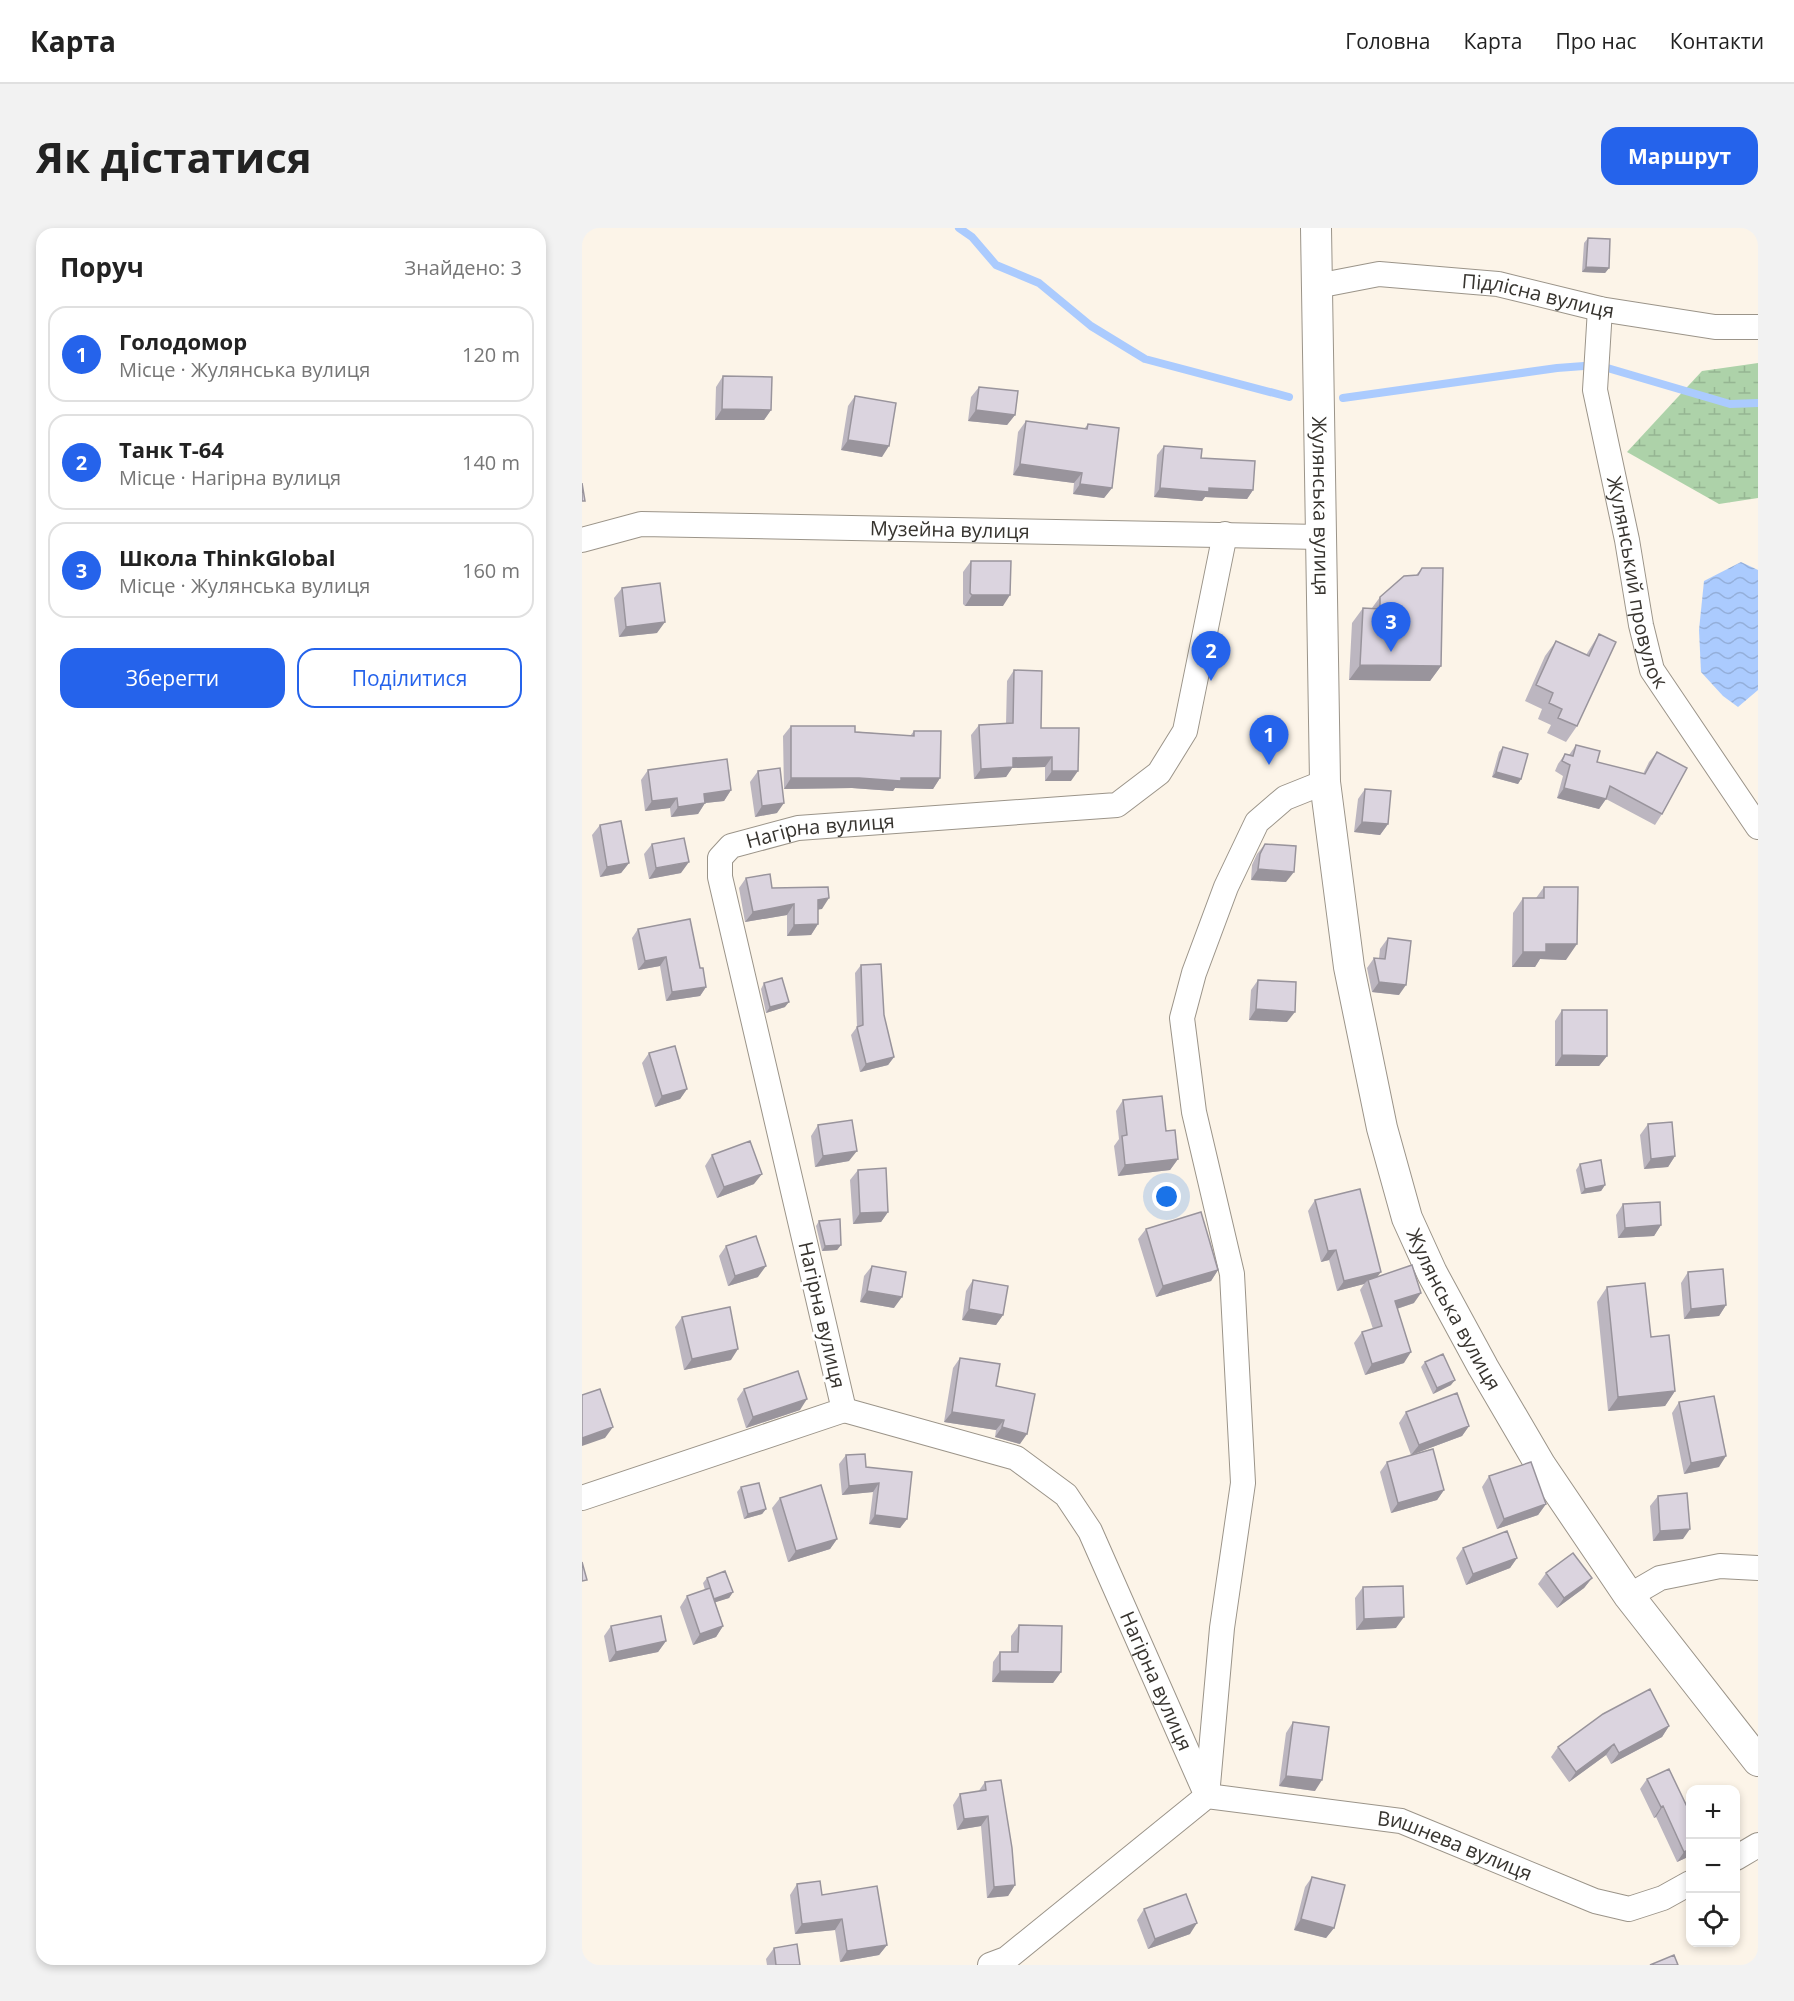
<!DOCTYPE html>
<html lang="uk">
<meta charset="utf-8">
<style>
:root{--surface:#fff;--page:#f2f2f2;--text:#222;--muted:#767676;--line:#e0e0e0;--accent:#2563eb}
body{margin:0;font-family:"Open Sans",sans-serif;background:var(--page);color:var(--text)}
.controls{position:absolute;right:18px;bottom:18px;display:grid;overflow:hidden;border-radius:12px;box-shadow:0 3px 9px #0003}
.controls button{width:54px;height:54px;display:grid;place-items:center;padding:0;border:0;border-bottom:2px solid var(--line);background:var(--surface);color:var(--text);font:30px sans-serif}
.you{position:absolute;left:585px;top:969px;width:21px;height:21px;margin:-15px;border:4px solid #fff;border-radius:50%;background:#1a73e8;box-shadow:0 0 0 9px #1a73e833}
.badge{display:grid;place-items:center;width:39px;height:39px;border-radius:50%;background:var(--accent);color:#fff;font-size:20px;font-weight:700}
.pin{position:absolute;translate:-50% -50px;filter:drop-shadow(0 2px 3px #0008)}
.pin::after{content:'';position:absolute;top:32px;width:21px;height:18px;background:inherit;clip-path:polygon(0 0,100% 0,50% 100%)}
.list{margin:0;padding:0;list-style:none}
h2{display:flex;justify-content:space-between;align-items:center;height:78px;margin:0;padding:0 24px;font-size:26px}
h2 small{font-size:20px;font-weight:400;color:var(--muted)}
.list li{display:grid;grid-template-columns:39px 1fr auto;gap:18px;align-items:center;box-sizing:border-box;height:96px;margin:0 12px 12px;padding:0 12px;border:2px solid var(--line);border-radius:18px}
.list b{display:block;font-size:22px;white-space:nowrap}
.list p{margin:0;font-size:20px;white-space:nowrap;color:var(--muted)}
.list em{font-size:20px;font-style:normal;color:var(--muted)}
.actions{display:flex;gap:12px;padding:18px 24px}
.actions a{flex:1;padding:14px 0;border:2px solid var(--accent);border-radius:18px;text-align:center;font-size:21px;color:var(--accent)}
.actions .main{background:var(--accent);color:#fff}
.icon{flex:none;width:33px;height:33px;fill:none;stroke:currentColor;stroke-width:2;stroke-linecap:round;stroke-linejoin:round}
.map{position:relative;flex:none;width:1176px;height:1737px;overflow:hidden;border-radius:18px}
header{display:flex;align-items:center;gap:36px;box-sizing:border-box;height:84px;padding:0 30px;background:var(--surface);border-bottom:2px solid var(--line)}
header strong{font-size:28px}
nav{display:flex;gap:33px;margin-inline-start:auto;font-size:21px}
.intro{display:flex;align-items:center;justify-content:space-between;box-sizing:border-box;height:144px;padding:0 36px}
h1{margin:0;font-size:42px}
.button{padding:15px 27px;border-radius:18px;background:var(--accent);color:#fff;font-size:21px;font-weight:700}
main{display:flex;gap:36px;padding:0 36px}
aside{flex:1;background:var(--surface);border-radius:18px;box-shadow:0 3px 9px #0003}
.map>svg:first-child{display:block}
.wetland{fill:url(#wetland-marsh)}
.water{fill:url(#water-waves)}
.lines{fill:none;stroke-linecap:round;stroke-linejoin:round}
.stream{stroke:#abcbfe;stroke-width:8}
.minor-casing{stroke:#9b9489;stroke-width:26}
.tertiary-casing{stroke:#9b9489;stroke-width:32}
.minor{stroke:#fff;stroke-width:24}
.tertiary{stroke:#fff;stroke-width:30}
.wall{fill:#bcb6c0}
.shaded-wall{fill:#99949c}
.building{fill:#dbd4df;stroke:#99949c;stroke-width:1.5}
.labels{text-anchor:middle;stroke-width:6;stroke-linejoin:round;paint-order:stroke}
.street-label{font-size:20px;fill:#37342f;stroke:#fff}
</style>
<header>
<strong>Карта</strong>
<nav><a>Головна</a><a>Карта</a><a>Про нас</a><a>Контакти</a></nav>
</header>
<div class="intro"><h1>Як дістатися</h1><a class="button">Маршрут</a></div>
<main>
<aside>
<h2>Поруч<small>Знайдено: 3</small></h2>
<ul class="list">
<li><span class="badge">1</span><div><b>Голодомор</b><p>Місце · Жулянська вулиця</p></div><em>120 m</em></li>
<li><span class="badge">2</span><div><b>Танк Т-64</b><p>Місце · Нагірна вулиця</p></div><em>140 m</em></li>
<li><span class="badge">3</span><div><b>Школа ThinkGlobal</b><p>Місце · Жулянська вулиця</p></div><em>160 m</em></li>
</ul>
<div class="actions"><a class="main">Зберегти</a><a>Поділитися</a></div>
</aside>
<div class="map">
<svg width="1176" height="1737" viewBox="0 0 1176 1737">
<defs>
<pattern id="wetland-marsh" width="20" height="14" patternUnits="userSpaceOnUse" patternTransform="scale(1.5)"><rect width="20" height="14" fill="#add2a9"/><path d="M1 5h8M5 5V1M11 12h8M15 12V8" fill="none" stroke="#95b592"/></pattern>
<pattern id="water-waves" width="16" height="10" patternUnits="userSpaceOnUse" patternTransform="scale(1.5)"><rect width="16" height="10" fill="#abcbfe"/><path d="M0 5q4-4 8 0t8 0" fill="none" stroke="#94afda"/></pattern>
</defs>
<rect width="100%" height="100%" fill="#fcf4e8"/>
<path class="wetland" d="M1176,135V270L1137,276L1045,224L1120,143Z"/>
<path class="water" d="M1159,334L1176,342V462L1156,479L1141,468L1119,444L1117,402L1122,353Z"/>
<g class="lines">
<path class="stream" d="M377,0L390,9L414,37L457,55L509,98L563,131L707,169
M1022,139L1148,176L1176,175
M761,170L975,140L1002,138"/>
<g class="minor-casing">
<g id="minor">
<path id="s1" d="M735,58L797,46L916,56L1018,81L1133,99H1176"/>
<path id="s2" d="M1018,81L1013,162L1045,312L1059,397L1070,442L1176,599"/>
<path id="s3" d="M0,312L59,296L738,309"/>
<path id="s4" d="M262,1182L434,1230L484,1267L508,1303L624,1566"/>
<path id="s5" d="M0,1270L262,1182L138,649V630L149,618L216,600L535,577L577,545L603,503L643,306"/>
<path d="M1047,1368L1078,1350L1138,1338L1176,1340"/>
<path d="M625,1568L640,1400L661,1255L650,1046L612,884L600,790L612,745L644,659L675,594L703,570L743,554"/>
<path d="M1154,1630L1176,1617"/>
<path id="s6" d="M408,1737L424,1731L625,1568L819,1593L1013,1673L1047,1681L1081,1670L1108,1655"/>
</g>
</g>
<g class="tertiary-casing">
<g id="tertiary">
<path id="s7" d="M734,0L743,554L767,739L800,900L825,990L850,1045L901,1139L959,1238L1047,1368L1176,1533"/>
</g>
</g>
<use href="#minor" class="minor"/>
<use href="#tertiary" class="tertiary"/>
</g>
<path class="wall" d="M1006,10L1027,40L1023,45L1000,44L1002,15Z
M141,148L189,182L182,192H133L134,159Z
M397,159L433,187L425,197L386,193L389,169Z
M273,168L300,229L259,222L266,178Z
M444,193L502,201L506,196L530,260L522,270L491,266L492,255L431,247L436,204Z
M582,218L619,230L671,262L665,271L623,269L620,273L572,269L575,227Z
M389,333L421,378H383L381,376V344Z
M840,340L859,438L848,453L767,452L770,395L781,380H790L798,369L834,347Z
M40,360L75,405L37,409L32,370Z
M1017,406L995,498L984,514L965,505L969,497L956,491L960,481L943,473L963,428L974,413L1004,427Z
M432,442L459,500L489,553H463V539L430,540L424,549L392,551L389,507L397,497L424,496L425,453Z
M209,498L328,508L332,503L358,550L351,561L313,560L311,563L270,560L202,561L201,508Z
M994,517L1015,534L1061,546L1067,534L1075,524L1080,586L1073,597L1024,571L1017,581L975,570L981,548L973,543L976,536L983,526L987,527Z
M921,519L939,551L936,556L910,549L917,524Z
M66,542L149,562L142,573L123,575L116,586L89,589L88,580L63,583L59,552Z
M176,543L195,585L173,589L168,554Z
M783,561L806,596L798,607L772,604L776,571Z
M18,597L47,635L39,645L18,649L10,607Z
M70,616L99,645L67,651L62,626Z
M683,616L704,654L669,652L670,637L675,626Z
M164,650L240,681H236V696L229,707L205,708V687L163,694L157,660Z
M962,659L984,732L958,731L953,739H930L931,685L941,670H954Z
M56,701L118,740L124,759L118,768L84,773L78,738L56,742L50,710Z
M806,710L817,767L790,764L785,740L792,730H797L798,721Z
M279,737L302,787L312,829L306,837L278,844L269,807L275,799L273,745Z
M676,752L705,794L667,792L669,762Z
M182,755L203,779L184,785L179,761Z
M980,782L1025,828L1017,838H973V793Z
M67,825L105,861L98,871L73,879L60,835Z
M541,872L584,903L596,931L588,942L536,948L532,918L537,911L534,883Z
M1066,896L1093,928L1086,939L1062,941L1058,907Z
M236,897L267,933L233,939L229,908Z
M130,927L172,956L135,970L123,938Z
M998,936L1023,957L1019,963L999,966L994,942Z
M276,942L306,984L299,994L271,996L268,952Z
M733,972L795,1048L832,1075L815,1081L822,1135L783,1147L772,1115L780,1104L791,1101L778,1062L782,1056L755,1063L747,1032L739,1034L726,983Z
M1041,976L1079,997L1072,1008L1036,1010L1034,987Z
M237,993L259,1017L255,1022L240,1023L234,998Z
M564,1001L636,1042L629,1053L574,1069L556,1011Z
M144,1018L176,1049L146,1058L137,1028Z
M290,1038L312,1080L278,1074L282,1048Z
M1106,1044L1144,1077L1137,1088L1102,1091L1099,1055Z
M391,1052L421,1087L414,1097L380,1092L384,1063Z
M1025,1059L1069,1109L1093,1163L1083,1178L1026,1183L1015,1074Z
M100,1089L149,1132L102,1142L93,1099Z
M378,1130L414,1158L438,1216L413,1209L414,1202L362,1194L371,1140Z
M843,1134L869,1157L851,1166L839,1139Z
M162,1161L218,1182L164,1200L155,1171Z
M1097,1174L1137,1239L1102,1246L1090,1185Z
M824,1184L887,1198L880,1208L829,1227L817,1195Z
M264,1227L284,1239L325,1291L318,1300L287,1296L291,1264L260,1267L257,1236Z
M805,1234L862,1262L855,1272L809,1285L798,1244Z
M907,1248L964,1276L956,1287L915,1301L900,1259Z
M159,1259L184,1281L180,1286L162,1291L155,1264Z
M1076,1268L1101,1311L1071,1313L1068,1278Z
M198,1270L255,1311L248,1321L206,1334L190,1280Z
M881,1320L935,1330L928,1340L884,1357L874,1330Z
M964,1345L1010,1350L1002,1360L975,1380L956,1356Z
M125,1350L151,1364L147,1370L133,1374L141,1398L134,1409L111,1417L98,1379L105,1368L123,1362L121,1355Z
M781,1359L814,1400L774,1402L773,1370Z
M437,1397L479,1444L471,1455L410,1454L411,1434L418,1424H429V1408Z
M29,1398L84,1413L76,1424L27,1434L22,1408Z
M711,1494L733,1563L697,1558L704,1505Z
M1087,1498L1080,1509L1029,1536L1024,1527L987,1554L969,1529L976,1519Z
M1065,1551L1108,1628L1095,1634L1074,1589L1072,1590L1058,1561Z
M403,1554L433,1657L426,1668L405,1670L399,1598L375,1602L371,1577L378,1566L396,1564Z
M730,1649L752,1700L744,1710L712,1702L723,1659Z
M215,1656L240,1667L305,1717L297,1727L258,1734L253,1702L213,1706L208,1667Z
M562,1681L608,1706L566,1721L555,1692Z
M192,1720L218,1737H185L184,1731Z"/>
<path class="shaded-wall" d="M1004,39L1027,40L1023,45L1000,44Z
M140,181L189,182L182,192H133Z
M394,182L433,187L425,197L386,193Z
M266,212L307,218L300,229L259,222Z
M438,236L500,245L492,255L431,247Z
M498,256L530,260L522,270L491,266Z
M578,260H627L671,262L665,271L623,269L620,273L572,269Z
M390,367H428L421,378H383Z
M83,394L75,405L37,409L44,399Z
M778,437L859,438L848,453L767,452Z
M470,529L463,539L430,540L424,549L392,551L399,541L431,530Z
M470,543H496L489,553H463Z
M914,544L939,551L936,556L910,549Z
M209,550H358L351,561L313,560L311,563L270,560L202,561Z
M982,560L1024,571L1017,581L975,570Z
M149,562L142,573L123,575L116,586L89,589L96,579L122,566Z
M95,570L88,580L63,583L70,573Z
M202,575L195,585L173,589L180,578Z
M780,594L806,596L798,607L772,604Z
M107,634L99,645L67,651L74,640Z
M47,635L39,645L18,649L25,639Z
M676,641L712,644L704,654L669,652Z
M247,670L240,681L228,683L236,672Z
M212,676L205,687L163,694L171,684Z
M236,696L229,707L205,708L212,697Z
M964,716H995L984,732L958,731L953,739H930L941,724Z
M84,729L78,738L56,742L63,733Z
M797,754L824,757L817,767L790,764Z
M124,759L118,768L84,773L90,764Z
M207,774L203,779L184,785L188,779Z
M674,781L713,784L705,794L667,792Z
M980,827L1025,828L1017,838H973Z
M312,829L306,837L278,844L284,836Z
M105,861L98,871L73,879L80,868Z
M275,923L267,933L233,939L241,928Z
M1093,928L1086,939L1062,941L1069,931Z
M596,931L588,942L536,948L543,937Z
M180,946L172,956L135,970L142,959Z
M1023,957L1019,963L999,966L1003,961Z
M306,984L299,994L271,996L278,985Z
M1079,997L1072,1008L1036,1010L1043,1000Z
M259,1017L255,1022L240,1023L243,1018Z
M754,1022L747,1032L739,1034L746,1023Z
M184,1038L176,1049L146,1058L153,1048Z
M636,1042L629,1053L574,1069L581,1058Z
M799,1044L791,1054L786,1052L782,1056L755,1063L762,1053Z
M285,1063L320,1069L312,1080L278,1074Z
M839,1065L832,1075L805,1084L813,1073Z
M1144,1077L1137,1088L1102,1091L1109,1081Z
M387,1081L421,1087L414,1097L380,1092Z
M156,1121L149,1132L102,1142L110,1131Z
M829,1124L822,1135L783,1147L790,1136Z
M873,1152L869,1157L851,1166L855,1160Z
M1093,1163L1083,1178L1026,1183L1036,1169Z
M225,1171L218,1182L164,1200L171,1189Z
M370,1184L422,1192L414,1202L362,1194Z
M887,1198L880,1208L829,1227L837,1217Z
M31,1199L23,1210L0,1218V1210Z
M420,1199L445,1206L438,1216L413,1209Z
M1144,1228L1137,1239L1102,1246L1109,1235Z
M297,1255L291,1264L260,1267L267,1258Z
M862,1262L855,1272L809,1285L816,1275Z
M964,1276L956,1287L915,1301L922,1291Z
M184,1281L180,1286L162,1291L166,1286Z
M293,1287L325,1291L318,1300L287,1296Z
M1108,1301L1101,1311L1071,1313L1078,1303Z
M255,1311L248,1321L206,1334L214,1323Z
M935,1330L928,1340L884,1357L891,1346Z
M1010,1350L1002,1360L975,1380L982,1370Z
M151,1364L147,1370L128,1376L132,1371Z
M822,1389L814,1400L774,1402L782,1391Z
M141,1398L134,1409L111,1417L118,1406Z
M84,1413L76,1424L27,1434L34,1424Z
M418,1443L479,1444L471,1455L410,1454Z
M1087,1498L1080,1509L1029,1536L1037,1525Z
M1032,1516L1024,1527L987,1554L994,1544Z
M704,1548L740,1552L733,1563L697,1558Z
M1081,1578L1074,1589L1072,1590L1079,1579Z
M406,1588L399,1598L375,1602L382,1591Z
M1108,1621V1628L1095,1634L1102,1624Z
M433,1657L426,1668L405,1670L412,1659Z
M260,1691L253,1702L213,1706L220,1696Z
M719,1691L752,1700L744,1710L712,1702Z
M615,1695L608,1706L566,1721L573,1711Z
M305,1717L297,1727L258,1734L265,1723Z"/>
<path class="building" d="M1006,10L1028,11L1027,40L1004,39Z
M141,148L190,149L189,182L140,181Z
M397,159L436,163L433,187L394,182Z
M273,168L314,175L307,218L266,212Z
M444,193L505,201L506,196L537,200L530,260L498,256L500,245L438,236Z
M582,218L620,221L619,230L673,233L671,262L627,260V264L578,260Z
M0,255L3,273H0Z
M389,333H429L428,367H390L388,365Z
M840,340H861L859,438L778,437L781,380L798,381V369L822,348L836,347Z
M78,355L83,394L44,399L40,360Z
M1017,406L1034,414L995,498L976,490L980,481L967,475L971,465L954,457L974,413L1007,428Z
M432,442L460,443L459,500H497L496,543H470V529L431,530V539L399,541L397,497L431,495Z
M209,498H273V504L332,508V503H359L358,550H319V553L277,550H209Z
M994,517L1018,523L1015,534L1063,546L1075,524L1105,540L1080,586L1028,558L1024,571L982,560L988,537L980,533L983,526L991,528Z
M921,519L946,526L939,551L914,544Z
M145,531L149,562L122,566L123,575L96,579L95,570L70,573L66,542Z
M198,540L202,575L180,578L176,543Z
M783,561L809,563L806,596L780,594Z
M39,593L47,635L25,639L18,597Z
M102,610L107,634L74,640L70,616Z
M683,616L714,618L712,644L676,641L678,626Z
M188,646L190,660L246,659L247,670L236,672V696L212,697V676L171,684L164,650Z
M962,659H996L995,716H964V724H941V670H962Z
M108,691L118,740H121L124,759L90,764L84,729L63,733L56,701Z
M806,710L829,713L824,757L797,754L792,730L803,731Z
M299,736L302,787L312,829L284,836L275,799L281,797L279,737Z
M200,750L207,774L188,779L182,755Z
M676,752L714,754L713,784L674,781Z
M980,782H1025V828L980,827Z
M93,818L105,861L80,868L67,825Z
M580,868L584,903L593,902L596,931L543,937L540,908L545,907L541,872Z
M270,892L275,923L241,928L236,897Z
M1090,894L1093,928L1069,931L1066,896Z
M168,913L180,946L142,959L130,927Z
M1019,932L1023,957L1003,961L998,936Z
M304,940L306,984L278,985L276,942Z
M778,961L799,1044L762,1053L754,1022L746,1023L733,972Z
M1078,974L1079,997L1043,1000L1041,976Z
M619,984L636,1042L581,1058L564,1001Z
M258,991L259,1017L243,1018L237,993Z
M174,1008L184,1038L153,1048L144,1018Z
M830,1037L839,1065L813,1073L829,1124L790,1136L780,1104L800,1098L786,1052Z
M290,1038L324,1044L320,1069L285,1063Z
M1141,1041L1144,1077L1109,1081L1106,1044Z
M391,1052L426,1058L421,1087L387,1081Z
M1063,1055L1069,1109L1087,1107L1093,1163L1036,1169L1025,1059Z
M148,1079L156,1121L110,1131L100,1089Z
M861,1126L873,1152L855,1160L843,1134Z
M378,1130L418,1136L414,1158L453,1166L445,1206L420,1199L422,1192L370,1184Z
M216,1143L225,1171L171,1189L162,1161Z
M18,1161L31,1199L0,1210V1167Z
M875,1165L887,1198L837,1217L824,1184Z
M1132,1168L1144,1228L1109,1235L1097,1174Z
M851,1221L862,1262L816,1275L805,1234Z
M283,1226L284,1239L330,1244L325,1291L293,1287L297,1255L267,1258L264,1227Z
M949,1234L964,1276L922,1291L907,1248Z
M177,1255L184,1281L166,1286L159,1259Z
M239,1257L255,1311L214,1323L198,1270Z
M1105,1265L1108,1301L1078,1303L1076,1268Z
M925,1303L935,1330L891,1346L881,1320Z
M991,1325L1010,1350L982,1370L964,1345Z
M0,1334L5,1352L0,1353Z
M143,1343L151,1364L132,1371L125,1350Z
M821,1358L822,1389L782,1391L781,1359Z
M128,1360L141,1398L118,1406L105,1368Z
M79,1388L84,1413L34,1424L29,1398Z
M437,1397L480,1398L479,1444L418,1443V1424H436Z
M1068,1461L1087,1498L1037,1525L1032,1516L994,1544L976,1519L1021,1486Z
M711,1494L747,1499L740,1552L704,1548Z
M1087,1541L1108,1585V1621L1102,1624L1081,1578L1079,1579L1065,1551Z
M419,1552L430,1620L433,1657L412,1659L406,1588L382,1591L378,1566L404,1562L403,1554Z
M730,1649L763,1657L752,1700L719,1691Z
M238,1653L240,1667L295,1658L305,1717L265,1723L260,1691L220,1696L215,1656Z
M604,1666L615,1695L573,1711L562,1681Z
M215,1716L218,1737H194L192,1720Z
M1092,1727L1096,1737H1068Z"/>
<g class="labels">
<g class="street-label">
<text dy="7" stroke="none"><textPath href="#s1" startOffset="224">Підлісна вулиця</textPath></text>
<text dy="7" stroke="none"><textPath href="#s7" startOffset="278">Жулянська вулиця</textPath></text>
<text dy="7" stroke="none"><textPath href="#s3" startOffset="370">Музейна вулиця</textPath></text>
<text dy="7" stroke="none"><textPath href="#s2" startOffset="278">Жулянський провулок</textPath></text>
<text dy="7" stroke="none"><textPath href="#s5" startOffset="950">Нагірна вулиця</textPath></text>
<text dy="7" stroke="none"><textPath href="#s7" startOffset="1101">Жулянська вулиця</textPath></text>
<text transform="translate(240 1087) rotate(77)" y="7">Нагірна вулиця</text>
<text dy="7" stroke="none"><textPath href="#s4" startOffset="448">Нагірна вулиця</textPath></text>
<text dy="7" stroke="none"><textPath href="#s6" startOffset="530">Вишнева вулиця</textPath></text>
</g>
</g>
</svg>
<div class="controls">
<button>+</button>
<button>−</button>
<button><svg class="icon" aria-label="locate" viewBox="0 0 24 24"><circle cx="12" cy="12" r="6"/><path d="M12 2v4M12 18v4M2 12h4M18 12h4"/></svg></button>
</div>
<div class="you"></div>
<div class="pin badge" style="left:687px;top:537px">1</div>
<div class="pin badge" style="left:629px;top:453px">2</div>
<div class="pin badge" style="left:809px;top:424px">3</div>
</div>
</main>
